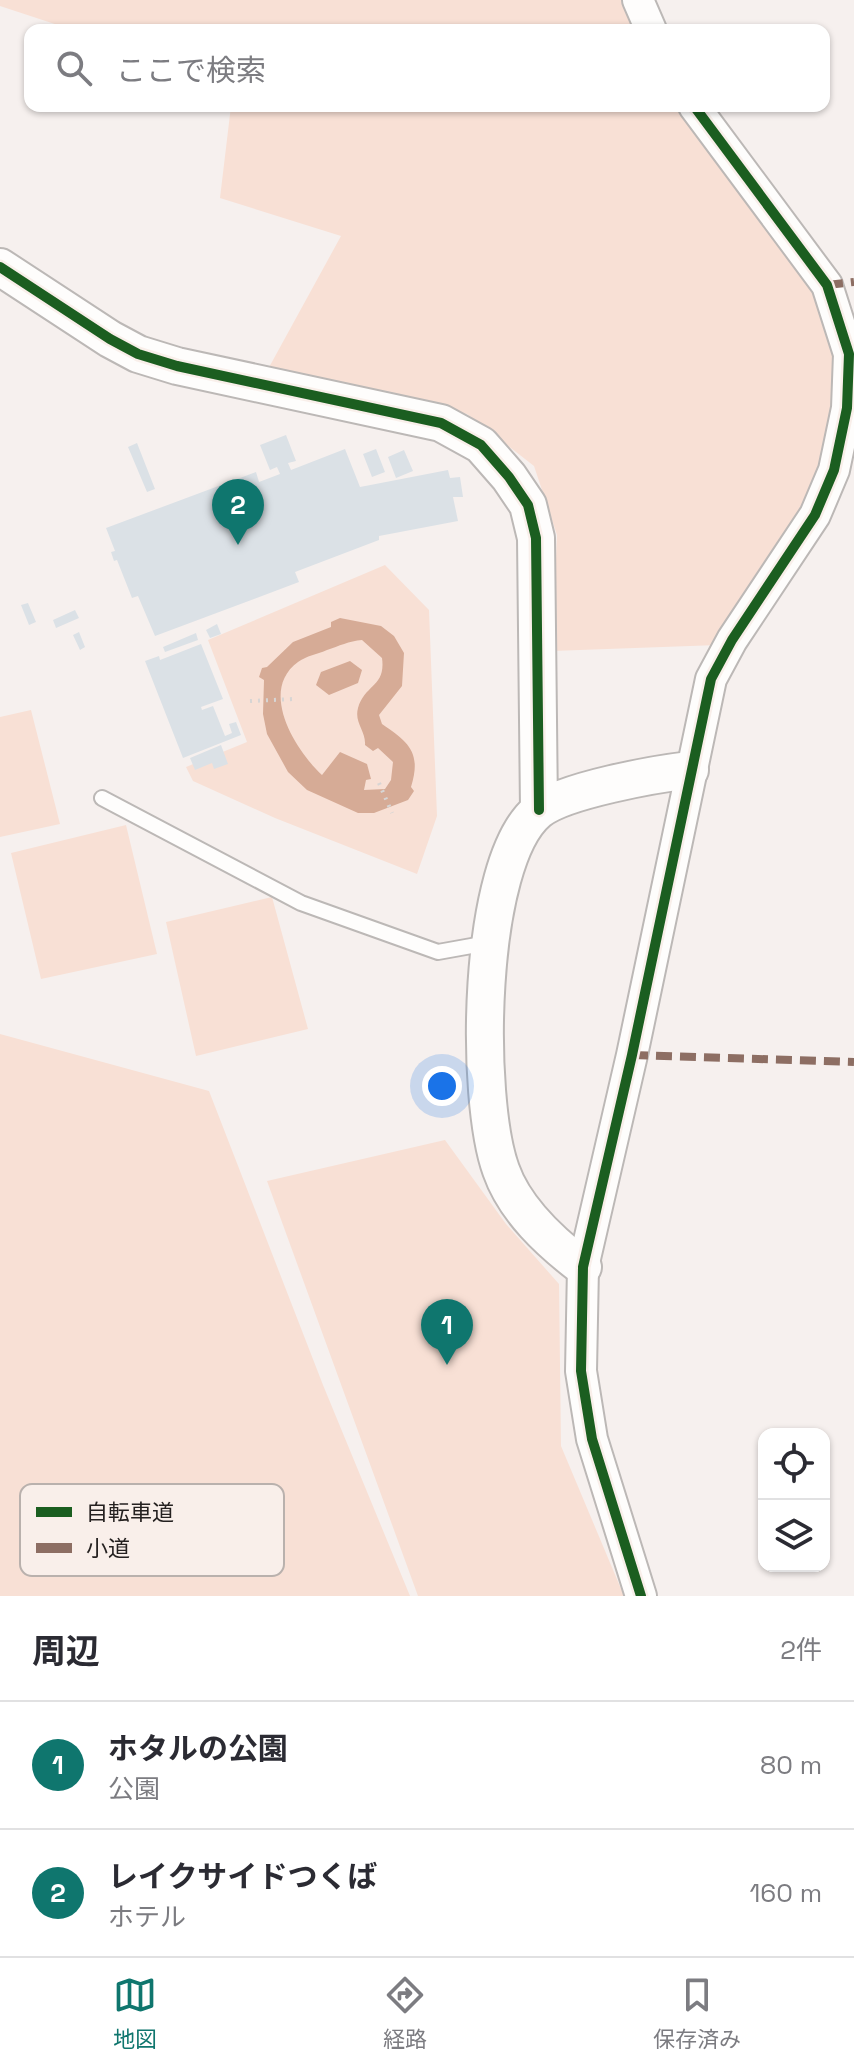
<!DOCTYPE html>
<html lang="ja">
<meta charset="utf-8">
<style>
:root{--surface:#fff;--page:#f2f2f3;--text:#2b2b33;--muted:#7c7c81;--line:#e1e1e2;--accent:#0f766e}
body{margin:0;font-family:"Space Grotesk","Noto Sans JP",sans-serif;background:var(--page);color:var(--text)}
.controls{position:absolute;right:24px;bottom:24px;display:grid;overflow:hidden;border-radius:16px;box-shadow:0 2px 6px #0004}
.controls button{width:72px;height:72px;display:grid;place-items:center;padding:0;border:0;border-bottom:2px solid var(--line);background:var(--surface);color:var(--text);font:40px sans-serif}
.you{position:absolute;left:442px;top:1086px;width:28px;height:28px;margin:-20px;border:6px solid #fff;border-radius:50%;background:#1a73e8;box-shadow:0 0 0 12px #1a73e833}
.badge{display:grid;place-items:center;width:52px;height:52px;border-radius:50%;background:var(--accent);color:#fff;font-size:26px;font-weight:700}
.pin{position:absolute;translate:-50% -66px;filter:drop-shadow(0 2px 4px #0008)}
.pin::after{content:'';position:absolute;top:42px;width:28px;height:24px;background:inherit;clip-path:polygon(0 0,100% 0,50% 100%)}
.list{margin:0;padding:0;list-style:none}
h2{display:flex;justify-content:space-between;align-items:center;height:104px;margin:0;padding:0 32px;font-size:34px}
h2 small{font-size:26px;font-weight:400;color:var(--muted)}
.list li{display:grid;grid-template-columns:52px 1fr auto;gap:24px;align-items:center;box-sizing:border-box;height:128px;padding:0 32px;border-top:2px solid var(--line)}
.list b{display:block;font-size:30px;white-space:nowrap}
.list p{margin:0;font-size:26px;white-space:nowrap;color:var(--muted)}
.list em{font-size:26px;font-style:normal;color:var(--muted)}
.icon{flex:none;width:44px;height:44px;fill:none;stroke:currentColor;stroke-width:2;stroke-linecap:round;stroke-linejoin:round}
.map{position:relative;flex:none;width:854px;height:1596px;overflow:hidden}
.search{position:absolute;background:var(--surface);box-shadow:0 2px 6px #0004;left:24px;right:24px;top:24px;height:88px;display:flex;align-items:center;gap:20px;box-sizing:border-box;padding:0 28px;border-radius:16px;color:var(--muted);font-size:30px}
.sheet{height:360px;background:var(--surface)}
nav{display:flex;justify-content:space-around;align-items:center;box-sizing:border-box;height:112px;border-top:2px solid var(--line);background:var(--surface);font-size:22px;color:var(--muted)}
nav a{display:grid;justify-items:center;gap:4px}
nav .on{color:var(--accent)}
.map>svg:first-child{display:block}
.green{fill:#f8e0d5}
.water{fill:#d6ab96;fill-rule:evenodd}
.building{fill:#dbe1e6}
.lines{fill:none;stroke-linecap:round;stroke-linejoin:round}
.service-casing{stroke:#bcb8b6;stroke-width:18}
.minor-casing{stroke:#bcb8b6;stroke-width:34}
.tertiary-casing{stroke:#bcb8b6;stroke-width:40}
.path{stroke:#d7d5d4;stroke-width:4;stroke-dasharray:2 6;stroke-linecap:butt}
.service{stroke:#fefdfc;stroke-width:14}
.minor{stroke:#fefdfc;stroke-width:30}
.tertiary{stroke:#fefdfc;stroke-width:36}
.quiet{stroke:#8d6e63;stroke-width:8;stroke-dasharray:16 8;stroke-linecap:butt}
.cycleway-casing{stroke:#f9efea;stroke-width:15}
.cycleway{stroke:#1b5e20;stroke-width:10}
.key{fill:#f9efea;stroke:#b9b1ad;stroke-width:2}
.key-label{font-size:22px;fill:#252120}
</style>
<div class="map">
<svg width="854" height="1596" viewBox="0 0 854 1596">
<rect width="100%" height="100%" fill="#f6f0ee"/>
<path class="green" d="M0,0H629L641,30H73L0,6Z
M231,106H687L815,283L838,357L837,401L810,504L718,645L552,651L557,535L534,466L467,414L267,371L341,236L220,198Z
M385,565L429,610L437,816L417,874L275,818L193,781L186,767L247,742L208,640Z
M31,710L60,824L0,837V717Z
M126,825L157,954L41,979L11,853Z
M272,897L308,1029L196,1056L166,922Z
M0,1034L209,1091L323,1385L410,1596H0Z
M445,1140L506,1224L559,1284L561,1446L624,1596H418L267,1181Z"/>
<path class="water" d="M340,618L381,626L394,636L404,653L402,686L379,715L382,724C408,742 422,752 411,787L414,791L408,800L374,813H358L307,790L288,772L267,734L263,714L264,680L259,677L262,668L267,667L293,642L331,627V622ZM362,640L382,658C386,687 365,684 358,708C354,723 366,731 365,745L373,751L378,748L393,762L391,780L385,789L364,790L366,780L371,779L367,764L340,752L322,775C296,751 258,691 298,662C306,656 318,654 327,650C339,646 349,641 362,640Z
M350,661L362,670L358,683L329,695L316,685L321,672Z"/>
<path class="building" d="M286,435L296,461L288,463L291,470L345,449L360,487L448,470L450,478L460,477L463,497H453L458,521L379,536V540L295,572L299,582L155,636L138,596L132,598L117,560L114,561L111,552L115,551L106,528L256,472L259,482L280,474L277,467L270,470L260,445Z
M137,443L155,489L147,492L128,447Z
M376,449L385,472L372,477L363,454Z
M404,450L413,471L396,478L388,457Z
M28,603L36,622L29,625L21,605Z
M75,610L79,618L56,628L53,620Z
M217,624L221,634L210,638L206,630Z
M79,632L85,647L80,650L73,635Z
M196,633L198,640L165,652L163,647Z
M201,644L223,699L201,707L202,710L213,706L225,736L232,733L229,724L236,722L241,735L183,758L145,661L159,656L160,660Z
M221,745L228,764L214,769L212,763L195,770L190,758Z"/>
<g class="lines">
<g class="service-casing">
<path id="service" d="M102,798L301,903L438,952L488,943"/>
</g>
<g class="minor-casing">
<path id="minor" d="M638,0L651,30
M641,1596L592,1439L581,1371L583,1267L632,1055L711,679L732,640L815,515L834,470L847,408L849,354L827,285L694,106"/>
</g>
<g class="tertiary-casing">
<path id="tertiary" d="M0,267L110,339L138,354L177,366L441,423L481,445L509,477L528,505L536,538L539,810
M583,1267C550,1242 515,1210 501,1170C475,1099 476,863 538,811C564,790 656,774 690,770"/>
</g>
<path class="path" d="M250,701L293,699
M379,783L392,813"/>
<use href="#service" class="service"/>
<use href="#minor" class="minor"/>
<use href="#tertiary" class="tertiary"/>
<path class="quiet" d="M827,285L854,282
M632,1055L854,1062"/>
<g class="cycleway-casing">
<path id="cycleway" d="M0,267L110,339L138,354L177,366L441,423L481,445L509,477L528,505L536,538L539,810
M641,1596L592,1439L581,1371L583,1267L632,1055L711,679L732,640L815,515L834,470L847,408L849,354L827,285L694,106"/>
</g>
<use href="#cycleway" class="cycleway"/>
</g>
<rect x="20" y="1484" width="264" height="92" rx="12" class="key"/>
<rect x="36" y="1507" width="36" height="10" fill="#1b5e20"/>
<rect x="36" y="1543" width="36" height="10" fill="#8d6e63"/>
<g class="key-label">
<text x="86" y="1520">自転車道</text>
<text x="86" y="1556">小道</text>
</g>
</svg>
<div class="controls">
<button><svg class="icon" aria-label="locate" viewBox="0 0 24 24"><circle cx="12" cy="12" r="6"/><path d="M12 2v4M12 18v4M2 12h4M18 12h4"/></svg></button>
<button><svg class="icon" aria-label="layers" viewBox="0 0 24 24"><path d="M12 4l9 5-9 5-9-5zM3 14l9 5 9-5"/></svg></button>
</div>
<div class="you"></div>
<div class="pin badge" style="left:447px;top:1365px">1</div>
<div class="pin badge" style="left:238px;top:545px">2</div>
<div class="search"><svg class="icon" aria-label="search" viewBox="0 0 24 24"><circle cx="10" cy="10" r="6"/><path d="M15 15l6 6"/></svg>ここで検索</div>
</div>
<section class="sheet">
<h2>周辺<small>2件</small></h2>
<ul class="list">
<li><span class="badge">1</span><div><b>ホタルの公園</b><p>公園</p></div><em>80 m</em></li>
<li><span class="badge">2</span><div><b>レイクサイドつくば</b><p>ホテル</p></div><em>160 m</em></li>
</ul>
</section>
<nav>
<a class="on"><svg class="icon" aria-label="map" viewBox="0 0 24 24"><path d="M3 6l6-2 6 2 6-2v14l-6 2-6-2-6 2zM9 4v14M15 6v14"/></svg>地図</a>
<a><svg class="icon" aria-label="directions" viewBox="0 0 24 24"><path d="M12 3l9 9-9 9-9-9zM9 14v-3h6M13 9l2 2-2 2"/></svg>経路</a>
<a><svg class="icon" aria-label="saved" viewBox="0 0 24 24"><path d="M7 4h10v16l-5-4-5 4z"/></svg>保存済み</a>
</nav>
